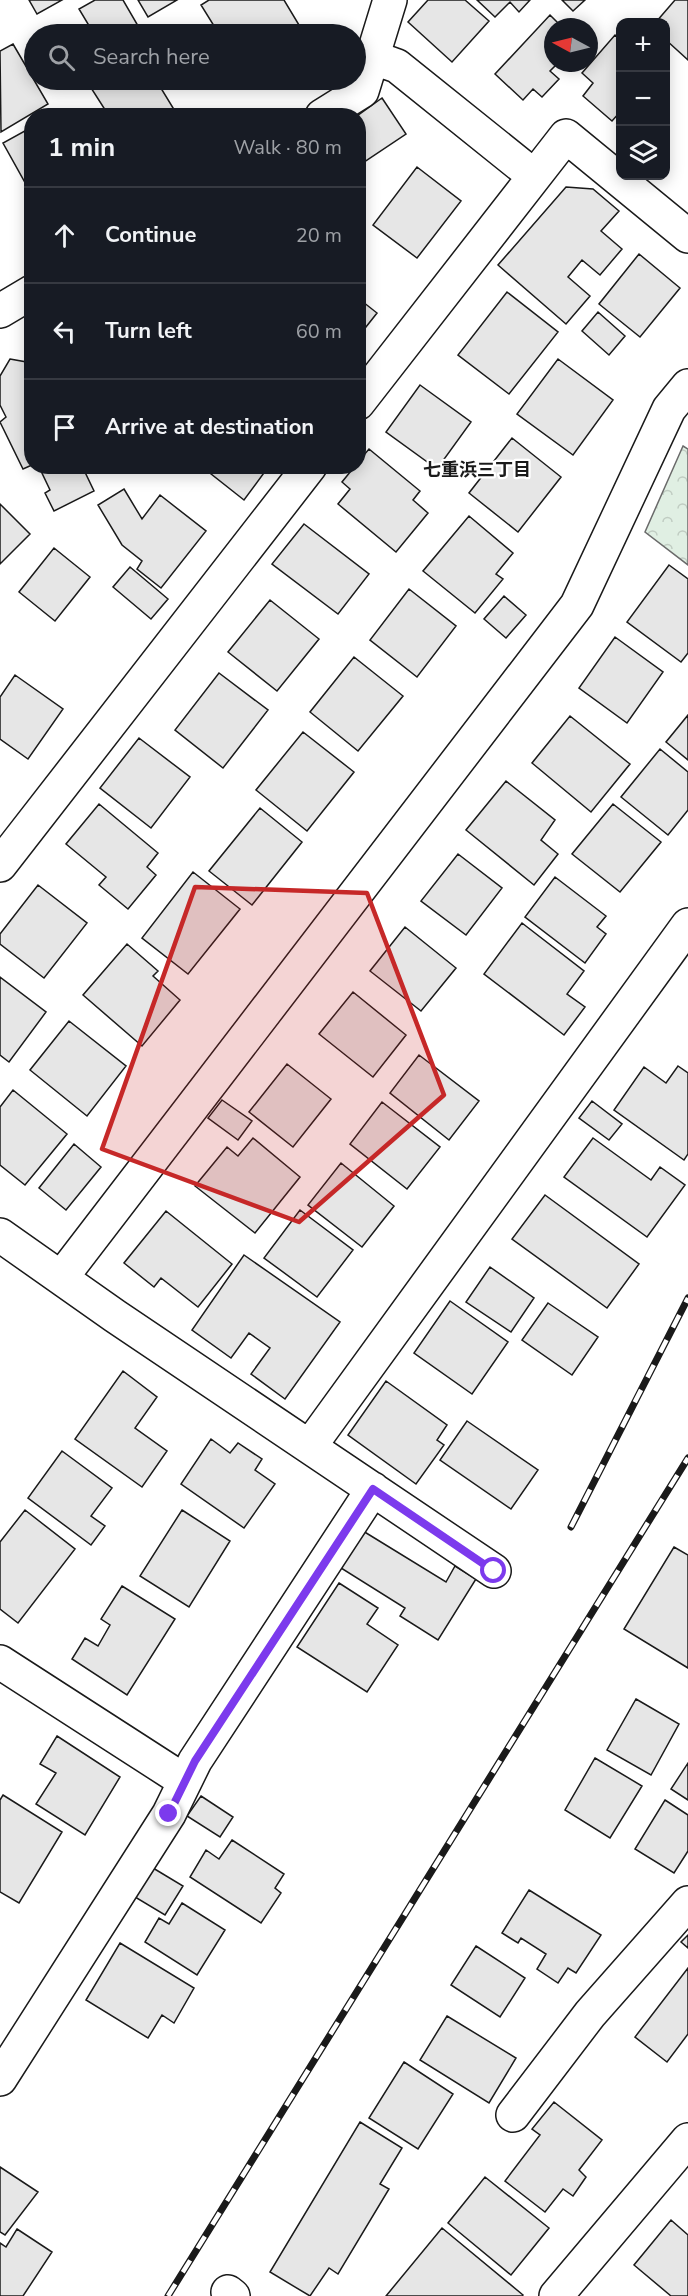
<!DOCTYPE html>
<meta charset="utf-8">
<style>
:root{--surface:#171b24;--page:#20242c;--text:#f1f3f6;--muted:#9ea1a6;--line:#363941}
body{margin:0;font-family:"Nunito Sans","Noto Sans JP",sans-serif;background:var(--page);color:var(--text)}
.controls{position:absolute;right:18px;top:18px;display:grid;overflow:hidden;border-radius:12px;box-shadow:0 3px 15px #0003}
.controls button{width:54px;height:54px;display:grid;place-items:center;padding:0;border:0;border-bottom:2px solid var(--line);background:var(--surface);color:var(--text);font:30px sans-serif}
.compass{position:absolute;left:544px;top:18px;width:54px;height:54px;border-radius:50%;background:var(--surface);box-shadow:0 3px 15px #0003;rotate:277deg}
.stop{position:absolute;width:18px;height:18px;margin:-14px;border:4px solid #7c3aed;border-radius:50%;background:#fff}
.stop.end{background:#7c3aed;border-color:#fff;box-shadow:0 2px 6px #0008}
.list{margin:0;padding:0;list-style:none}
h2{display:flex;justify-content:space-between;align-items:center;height:78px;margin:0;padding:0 24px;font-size:26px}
h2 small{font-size:20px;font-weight:400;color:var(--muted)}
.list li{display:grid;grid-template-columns:39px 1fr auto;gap:18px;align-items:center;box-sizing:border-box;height:96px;padding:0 24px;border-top:2px solid var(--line)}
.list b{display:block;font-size:22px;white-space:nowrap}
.list em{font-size:20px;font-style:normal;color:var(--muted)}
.icon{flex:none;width:33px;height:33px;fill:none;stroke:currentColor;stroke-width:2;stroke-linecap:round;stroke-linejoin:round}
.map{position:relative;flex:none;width:688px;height:2296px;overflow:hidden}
.search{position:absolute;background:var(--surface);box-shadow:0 3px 15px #0003;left:24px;top:24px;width:342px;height:66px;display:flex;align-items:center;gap:15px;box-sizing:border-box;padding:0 21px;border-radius:33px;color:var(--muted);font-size:22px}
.panel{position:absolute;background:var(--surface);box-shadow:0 3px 15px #0003;left:24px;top:108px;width:342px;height:366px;border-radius:24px}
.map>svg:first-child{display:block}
.park{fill:url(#park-crowns);stroke:#6a6a6a;stroke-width:1.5}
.building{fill:#e6e6e6;stroke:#1a1a1a;stroke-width:1.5}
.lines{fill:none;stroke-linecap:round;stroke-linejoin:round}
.street-casing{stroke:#1a1a1a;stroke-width:36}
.street{stroke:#fff;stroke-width:33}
.rail-casing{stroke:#1a1a1a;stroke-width:7}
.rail{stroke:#fff;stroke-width:4.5;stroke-dasharray:14;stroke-linecap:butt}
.route{stroke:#7c3aed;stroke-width:8}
.marked{fill:#c62828;fill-opacity:0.2;stroke:#c62828;stroke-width:4.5;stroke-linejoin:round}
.labels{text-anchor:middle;stroke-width:4.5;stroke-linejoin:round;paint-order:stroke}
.neighbourhood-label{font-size:18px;font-weight:bold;fill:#1a1a1a;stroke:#fff}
</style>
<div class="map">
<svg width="688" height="2296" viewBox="0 0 688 2296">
<defs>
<pattern id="park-crowns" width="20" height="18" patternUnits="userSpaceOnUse" patternTransform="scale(1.5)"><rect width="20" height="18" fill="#e0efe3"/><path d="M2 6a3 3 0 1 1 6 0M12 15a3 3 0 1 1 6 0" fill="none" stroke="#c0ccc2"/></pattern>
</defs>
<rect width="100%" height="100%" fill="#fff"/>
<path class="park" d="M683,446L688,449V565L645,532Z"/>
<path class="building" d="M29,0H62L37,14Z
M95,0H123L141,31L136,34H94L79,9Z
M138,0H177L148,17Z
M209,0H284L299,25L282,34H219L201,5Z
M428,0H465L489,21L452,62L408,22Z
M477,0H530L519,12L510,2L495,17Z
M562,0H585L573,11Z
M675,0H688V60L666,40V22H656Z
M550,15L562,27H553V63H558L550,71L559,79L542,97L533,89L523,100L495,74Z
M615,35L620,40V112L612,121L583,96L593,83L582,73Z
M13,44L48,104L1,132L0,51Z
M86,80H156L178,116H109Z
M382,98L406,134L358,166L357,116Z
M32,127V195L3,143Z
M417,167L461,201L417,258L373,225Z
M566,187L593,189L619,211L601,231L622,249L600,275L582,260L568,277L590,296L566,324L498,265Z
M639,254L680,288L640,337L599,304Z
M507,292L558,332L509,394L458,355Z
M358,298L377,313L358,337Z
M598,312L625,336L609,355L582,331Z
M10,359L32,363V465L23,469L0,422L6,417L0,405V376Z
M558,359L613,400L573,455L517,414Z
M420,385L471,422L437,469L386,432Z
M512,438L561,477L518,532L469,493Z
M369,449L420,491L413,500L428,513L396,552L338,504L350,489L342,482L355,466H358V462Z
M51,466H82L94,491L54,511L45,493L50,490L41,471Z
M201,466H269L244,500Z
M124,489L142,519L160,495L206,531L161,588L137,569L142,561L122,545L98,505Z
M0,504L30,534L0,564Z
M469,516L513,553L496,574L503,579L475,613L423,571Z
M304,524L369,574L338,614L272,564Z
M54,548L90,577L55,621L19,592Z
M669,565L688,579V653L681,662L627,622Z
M130,567L168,599L151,619L113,587Z
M409,589L456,626L417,677L370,640Z
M504,596L526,615L506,638L484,619Z
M270,600L319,639L277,691L228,652Z
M615,637L663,672L627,723L579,688Z
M354,657L403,696L358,751L310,712Z
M219,673L268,710L223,768L175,730Z
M15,675L63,709L28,759L0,739V697Z
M688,715V760L666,742Z
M570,716L630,764L591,812L532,763Z
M303,732L354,772L307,831L256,790Z
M139,738L190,777L151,828L100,788Z
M660,749L688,772V810L668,835L621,797Z
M506,781L555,820L541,840L558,854L534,885L466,830Z
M99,804L158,853L147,867L156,875L128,909L99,885L106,877L66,844Z
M613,804L661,842L620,892L572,854Z
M260,808L302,842L252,905L209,871Z
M458,854L502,888L466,935L421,901Z
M193,872L240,909L188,974L142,938Z
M555,877L606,916L597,927L606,934L585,963L525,917Z
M38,885L87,923L44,978L0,944V934Z
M522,923L584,971L567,994L585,1007L564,1035L484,974Z
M405,927L456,968L421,1011L370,971Z
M127,944L158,971L153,976L180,1000L142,1046L83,995Z
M0,977L46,1012L9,1062L0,1055Z
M353,992L406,1035L373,1077L319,1034Z
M69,1021L126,1066L87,1116L30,1070Z
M419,1055L479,1101L449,1140L390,1093Z
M287,1064L331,1099L293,1147L249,1112Z
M678,1066L688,1073V1154L684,1160L614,1110L644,1067L666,1083Z
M13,1090L67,1134L25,1185L0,1165V1107Z
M222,1100L252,1121L238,1140L208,1118Z
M592,1101L622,1124L609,1140L579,1118Z
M382,1102L440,1147L407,1189L350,1144Z
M253,1138L300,1177L255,1233L195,1186L227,1147L238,1156Z
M593,1138L651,1180L660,1167L685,1185L647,1237L564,1177Z
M74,1144L101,1167L66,1210L39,1188Z
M341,1163L394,1206L362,1247L308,1205Z
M545,1195L639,1264L607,1308L512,1239Z
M300,1210L353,1250L317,1297L264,1258Z
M166,1211L232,1264L198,1307L161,1278L154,1287L124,1263Z
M244,1255L340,1322L285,1399L251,1374L270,1348L249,1333L231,1358L192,1330Z
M490,1267L534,1298L511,1332L466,1302Z
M450,1301L508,1342L472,1394L414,1353Z
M548,1303L598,1337L572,1375L522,1340Z
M123,1371L157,1397L135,1428L167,1451L142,1487L75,1439Z
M386,1381L447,1425L437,1440L444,1445L416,1484L348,1435Z
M467,1421L538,1470L511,1509L440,1460Z
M211,1439L230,1453L238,1443L262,1459L255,1470L275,1484L244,1528L181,1484Z
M62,1451L112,1488L91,1516L105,1526L91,1545L28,1498Z
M25,1510L75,1549L18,1623L0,1609V1542Z
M182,1510L230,1541L189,1607L140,1576Z
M363,1531L446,1582L455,1566L476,1579L438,1640L400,1616L405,1608L341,1568Z
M674,1547L688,1555V1668L624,1629Z
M339,1583L378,1608L367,1624L398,1645L367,1692L297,1647Z
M122,1586L175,1619L127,1695L72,1659L85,1638L98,1646L110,1625L101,1619Z
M636,1699L679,1724L651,1775L607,1750Z
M57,1736L120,1777L85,1835L36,1804L56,1773L40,1764Z
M595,1758L642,1786L610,1838L565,1810Z
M688,1763V1800L671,1789Z
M3,1795L62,1832L19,1903L0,1892V1800Z
M201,1796L233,1817L220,1837L187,1816Z
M665,1800L688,1815V1851L674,1873L635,1849Z
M232,1840L284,1874L275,1888L281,1893L261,1923L190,1877L206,1850L219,1859Z
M153,1868L183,1886L165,1915L135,1897Z
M529,1890L601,1935L576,1973L568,1968L558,1983L537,1969L546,1954L521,1938L518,1943L502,1933Z
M182,1903L225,1930L197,1975L145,1942L159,1918L169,1924Z
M688,1935V1948L681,1942Z
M120,1943L194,1988L174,2023L162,2015L148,2038L86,2000Z
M476,1946L525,1978L500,2017L451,1985Z
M688,1968V2034L667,2062L635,2037Z
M447,2016L516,2058L489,2103L420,2060Z
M404,2062L453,2094L418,2149L369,2118Z
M554,2102L602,2140L579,2170L586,2177L573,2196L563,2189L545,2212L505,2181L540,2135L532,2129Z
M360,2122L402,2148L380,2184L389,2189L338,2274L329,2268L310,2296L270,2272Z
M0,2167L38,2192L5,2235L0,2232Z
M485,2177L549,2228L511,2275L448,2223Z
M671,2220L688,2235V2296H671L634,2265Z
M442,2228L523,2295L522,2296H386Z
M17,2229L52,2252L23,2296H0V2243L6,2247Z"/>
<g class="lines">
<g class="street-casing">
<path id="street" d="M372,57L397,66L534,176
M322,116L362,91L390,0
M0,311L32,292
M358,403L566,136L688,236
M0,865L310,466
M0,1235L115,1316L494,1571
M61,1278L577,605L669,409L688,386
M310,1446L688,925
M0,1662L183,1780
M0,2079L169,1814L195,1761L373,1489
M513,2115L590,2014L688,1903
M228,2292L233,2296
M556,2296L688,2140"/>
</g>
<use href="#street" class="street"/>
<g class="rail-casing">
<path id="rail" d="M571,1527L688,1298
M168,2296L688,1458"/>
</g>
<use href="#rail" class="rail"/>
</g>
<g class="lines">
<path class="route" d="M169,1814L195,1761L373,1489L494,1571"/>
</g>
<path class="marked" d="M195,887L367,893L444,1095L299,1222L102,1149Z"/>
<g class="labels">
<g class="neighbourhood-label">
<text x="477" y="476">七重浜三丁目</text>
</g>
</g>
</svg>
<div class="controls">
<button>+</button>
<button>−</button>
<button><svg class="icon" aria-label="layers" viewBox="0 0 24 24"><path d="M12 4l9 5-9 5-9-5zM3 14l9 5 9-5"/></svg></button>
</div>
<svg class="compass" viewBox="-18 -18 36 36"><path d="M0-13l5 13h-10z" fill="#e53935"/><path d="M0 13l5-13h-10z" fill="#9ea1a6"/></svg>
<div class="stop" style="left:494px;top:1571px"></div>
<div class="stop end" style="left:169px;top:1814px"></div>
<div class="search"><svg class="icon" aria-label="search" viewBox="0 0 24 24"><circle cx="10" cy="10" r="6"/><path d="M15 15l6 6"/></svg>Search here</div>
<section class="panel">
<h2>1 min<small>Walk · 80 m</small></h2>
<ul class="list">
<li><svg class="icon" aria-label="ahead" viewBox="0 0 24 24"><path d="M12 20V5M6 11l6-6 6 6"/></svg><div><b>Continue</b></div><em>20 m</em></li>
<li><svg class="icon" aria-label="left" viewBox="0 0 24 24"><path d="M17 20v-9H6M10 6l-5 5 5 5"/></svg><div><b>Turn left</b></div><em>60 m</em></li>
<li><svg class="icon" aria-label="arrive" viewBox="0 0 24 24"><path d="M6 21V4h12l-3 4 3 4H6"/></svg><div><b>Arrive at destination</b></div></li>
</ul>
</section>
</div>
